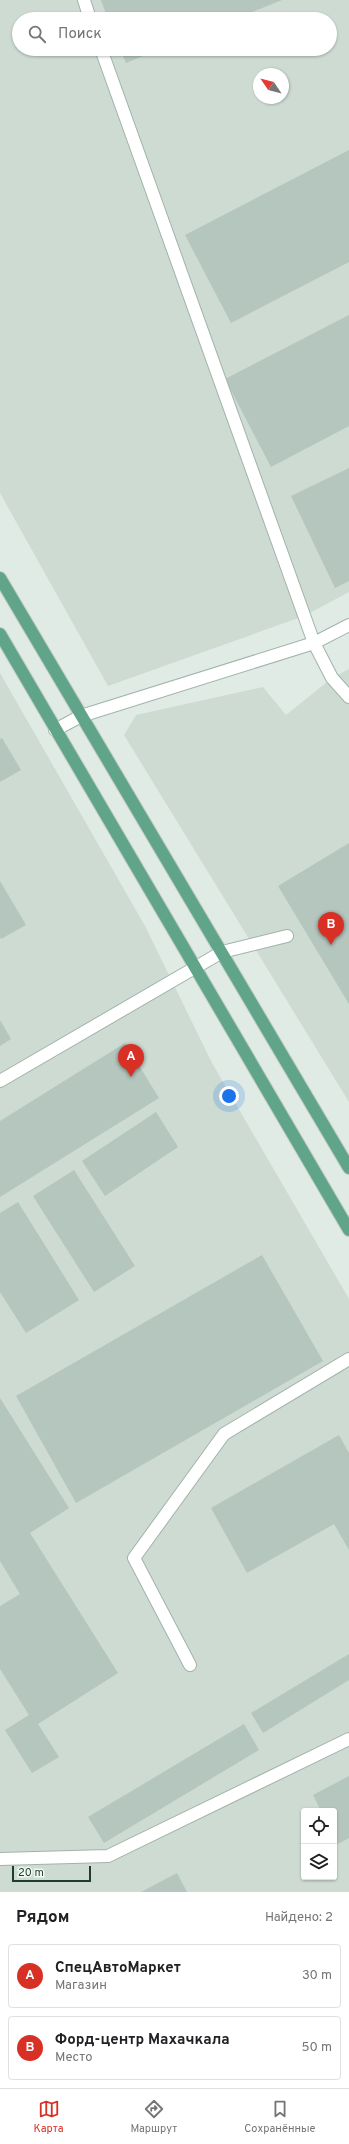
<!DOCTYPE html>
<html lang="ru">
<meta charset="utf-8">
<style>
:root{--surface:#fff;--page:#f6f6f6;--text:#202124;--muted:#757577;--line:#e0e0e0;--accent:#d93025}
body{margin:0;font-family:Overpass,sans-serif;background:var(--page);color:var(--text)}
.controls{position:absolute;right:12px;bottom:12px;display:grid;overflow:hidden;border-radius:4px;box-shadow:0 1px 3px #0004}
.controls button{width:36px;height:36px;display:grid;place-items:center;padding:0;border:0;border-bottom:1px solid var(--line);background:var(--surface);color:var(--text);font:20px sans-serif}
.compass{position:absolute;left:253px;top:68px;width:36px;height:36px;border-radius:50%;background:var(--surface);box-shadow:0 1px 3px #0004;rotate:305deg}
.scale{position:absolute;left:12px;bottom:10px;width:79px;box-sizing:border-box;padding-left:4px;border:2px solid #1f3c31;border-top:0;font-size:11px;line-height:14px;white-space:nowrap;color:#1f3c31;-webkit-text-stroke:3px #eff8f2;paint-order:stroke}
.you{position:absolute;left:229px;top:1096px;width:14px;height:14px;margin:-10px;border:3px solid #fff;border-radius:50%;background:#1a73e8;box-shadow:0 0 0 6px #1a73e833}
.badge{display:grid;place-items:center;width:26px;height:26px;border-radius:50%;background:var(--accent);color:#fff;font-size:13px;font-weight:700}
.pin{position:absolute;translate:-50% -33px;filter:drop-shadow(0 1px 2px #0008)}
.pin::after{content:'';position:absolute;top:21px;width:14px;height:12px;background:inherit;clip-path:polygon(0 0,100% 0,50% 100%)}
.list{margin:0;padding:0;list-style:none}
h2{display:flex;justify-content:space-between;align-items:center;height:52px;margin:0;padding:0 16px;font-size:17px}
h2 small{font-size:13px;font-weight:400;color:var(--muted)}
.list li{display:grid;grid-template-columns:26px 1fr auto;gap:12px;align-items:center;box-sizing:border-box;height:64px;margin:0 8px 8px;padding:0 8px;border:1px solid var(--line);border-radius:4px}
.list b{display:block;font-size:15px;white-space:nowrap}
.list p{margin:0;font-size:13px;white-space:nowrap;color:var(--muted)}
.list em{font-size:13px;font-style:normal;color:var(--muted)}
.icon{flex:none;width:22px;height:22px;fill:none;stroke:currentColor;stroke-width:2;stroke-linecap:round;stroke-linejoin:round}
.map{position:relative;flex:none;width:349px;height:1892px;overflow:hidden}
.search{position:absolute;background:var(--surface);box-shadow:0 1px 3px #0004;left:12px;right:12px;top:12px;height:44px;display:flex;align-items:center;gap:10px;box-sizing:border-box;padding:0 14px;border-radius:22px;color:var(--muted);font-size:15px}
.sheet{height:196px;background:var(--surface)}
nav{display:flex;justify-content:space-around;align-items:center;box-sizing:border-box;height:56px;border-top:1px solid var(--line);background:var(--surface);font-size:11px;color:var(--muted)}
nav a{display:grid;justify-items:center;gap:2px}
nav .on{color:var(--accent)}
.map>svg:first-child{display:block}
.built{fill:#cddbd3;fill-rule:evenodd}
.building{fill:#b4c6bd}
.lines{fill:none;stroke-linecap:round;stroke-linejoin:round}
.service-casing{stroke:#a2b3ab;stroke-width:14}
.primary-casing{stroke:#c0c8c5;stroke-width:14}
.service{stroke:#fff;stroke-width:12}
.primary{stroke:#60a48a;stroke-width:12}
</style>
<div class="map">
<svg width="349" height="1892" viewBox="0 0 349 1892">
<rect width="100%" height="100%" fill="#dfebe4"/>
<path class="built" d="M0,0H349V592L304,616L108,686L0,493ZM19,19H330V49H19ZM259,74H283V98H259Z
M349,669V1102L124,735L136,715L263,687L286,715L332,678Z
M0,673L145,926L212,1063L349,1299V1892H0ZM304,1811H334V1877H304Z"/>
<path class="building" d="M101,0H282L235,19H108Z
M120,49H160L126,63Z
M349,150V262L231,323L185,235Z
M349,315V426L271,467L225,379Z
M349,468V581L335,588L291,496Z
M2,738L21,770L0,782V739Z
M349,843V1004L278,886Z
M0,881L26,925L1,939L0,937Z
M0,1020L11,1039L0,1046Z
M125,1043L159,1098L0,1197V1121Z
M156,1112L178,1147L105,1196L82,1161Z
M74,1170L135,1266L94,1292L33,1196Z
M18,1202L79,1300L26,1333L0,1292V1213Z
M262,1255L323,1361L76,1503L16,1396Z
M0,1398L69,1508L30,1533L118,1673L38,1724L59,1757L32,1773L5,1730L29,1715L0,1669V1606L20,1594L0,1561Z
M339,1435L349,1453V1550L334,1524L247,1573L211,1508Z
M349,1654V1680L263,1733L251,1713Z
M244,1724L259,1750L104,1843L88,1817Z
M349,1776V1838L338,1844L334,1835V1811H321L313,1795Z
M177,1873L187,1892H141Z"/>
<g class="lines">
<g class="service-casing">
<path id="service" d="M84,0L90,19
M101,49L314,643L332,678L349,697
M55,730L81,716L314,643L349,625
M0,1081L222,952L287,936
M190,1665L134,1558L224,1434L349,1359
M0,1859L108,1856L349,1739"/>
</g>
<g class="primary-casing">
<path id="primary" d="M0,578L349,1168
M0,634L349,1230"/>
</g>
<use href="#service" class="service"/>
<use href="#primary" class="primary"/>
</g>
</svg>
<div class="controls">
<button><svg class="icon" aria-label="locate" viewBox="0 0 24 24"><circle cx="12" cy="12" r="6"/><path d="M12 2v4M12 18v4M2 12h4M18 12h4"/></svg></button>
<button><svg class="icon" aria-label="layers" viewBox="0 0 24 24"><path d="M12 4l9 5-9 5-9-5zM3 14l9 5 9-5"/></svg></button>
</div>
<svg class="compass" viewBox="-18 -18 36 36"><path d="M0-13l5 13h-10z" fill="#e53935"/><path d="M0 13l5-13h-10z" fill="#757577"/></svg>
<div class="scale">20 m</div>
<div class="you"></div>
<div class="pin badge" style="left:131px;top:1077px">A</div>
<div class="pin badge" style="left:331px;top:945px">B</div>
<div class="search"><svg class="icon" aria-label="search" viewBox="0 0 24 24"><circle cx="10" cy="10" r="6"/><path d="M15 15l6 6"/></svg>Поиск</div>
</div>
<section class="sheet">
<h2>Рядом<small>Найдено: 2</small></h2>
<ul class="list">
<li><span class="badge">A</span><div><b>СпецАвтоМаркет</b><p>Магазин</p></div><em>30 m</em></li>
<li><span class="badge">B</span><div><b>Форд-центр Махачкала</b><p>Место</p></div><em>50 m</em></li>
</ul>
</section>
<nav>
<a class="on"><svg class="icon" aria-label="map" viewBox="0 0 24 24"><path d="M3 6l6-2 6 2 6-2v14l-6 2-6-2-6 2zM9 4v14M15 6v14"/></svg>Карта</a>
<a><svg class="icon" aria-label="directions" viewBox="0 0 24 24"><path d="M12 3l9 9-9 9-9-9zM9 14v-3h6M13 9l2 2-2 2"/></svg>Маршрут</a>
<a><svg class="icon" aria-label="saved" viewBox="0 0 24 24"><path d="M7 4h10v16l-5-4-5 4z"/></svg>Сохранённые</a>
</nav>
